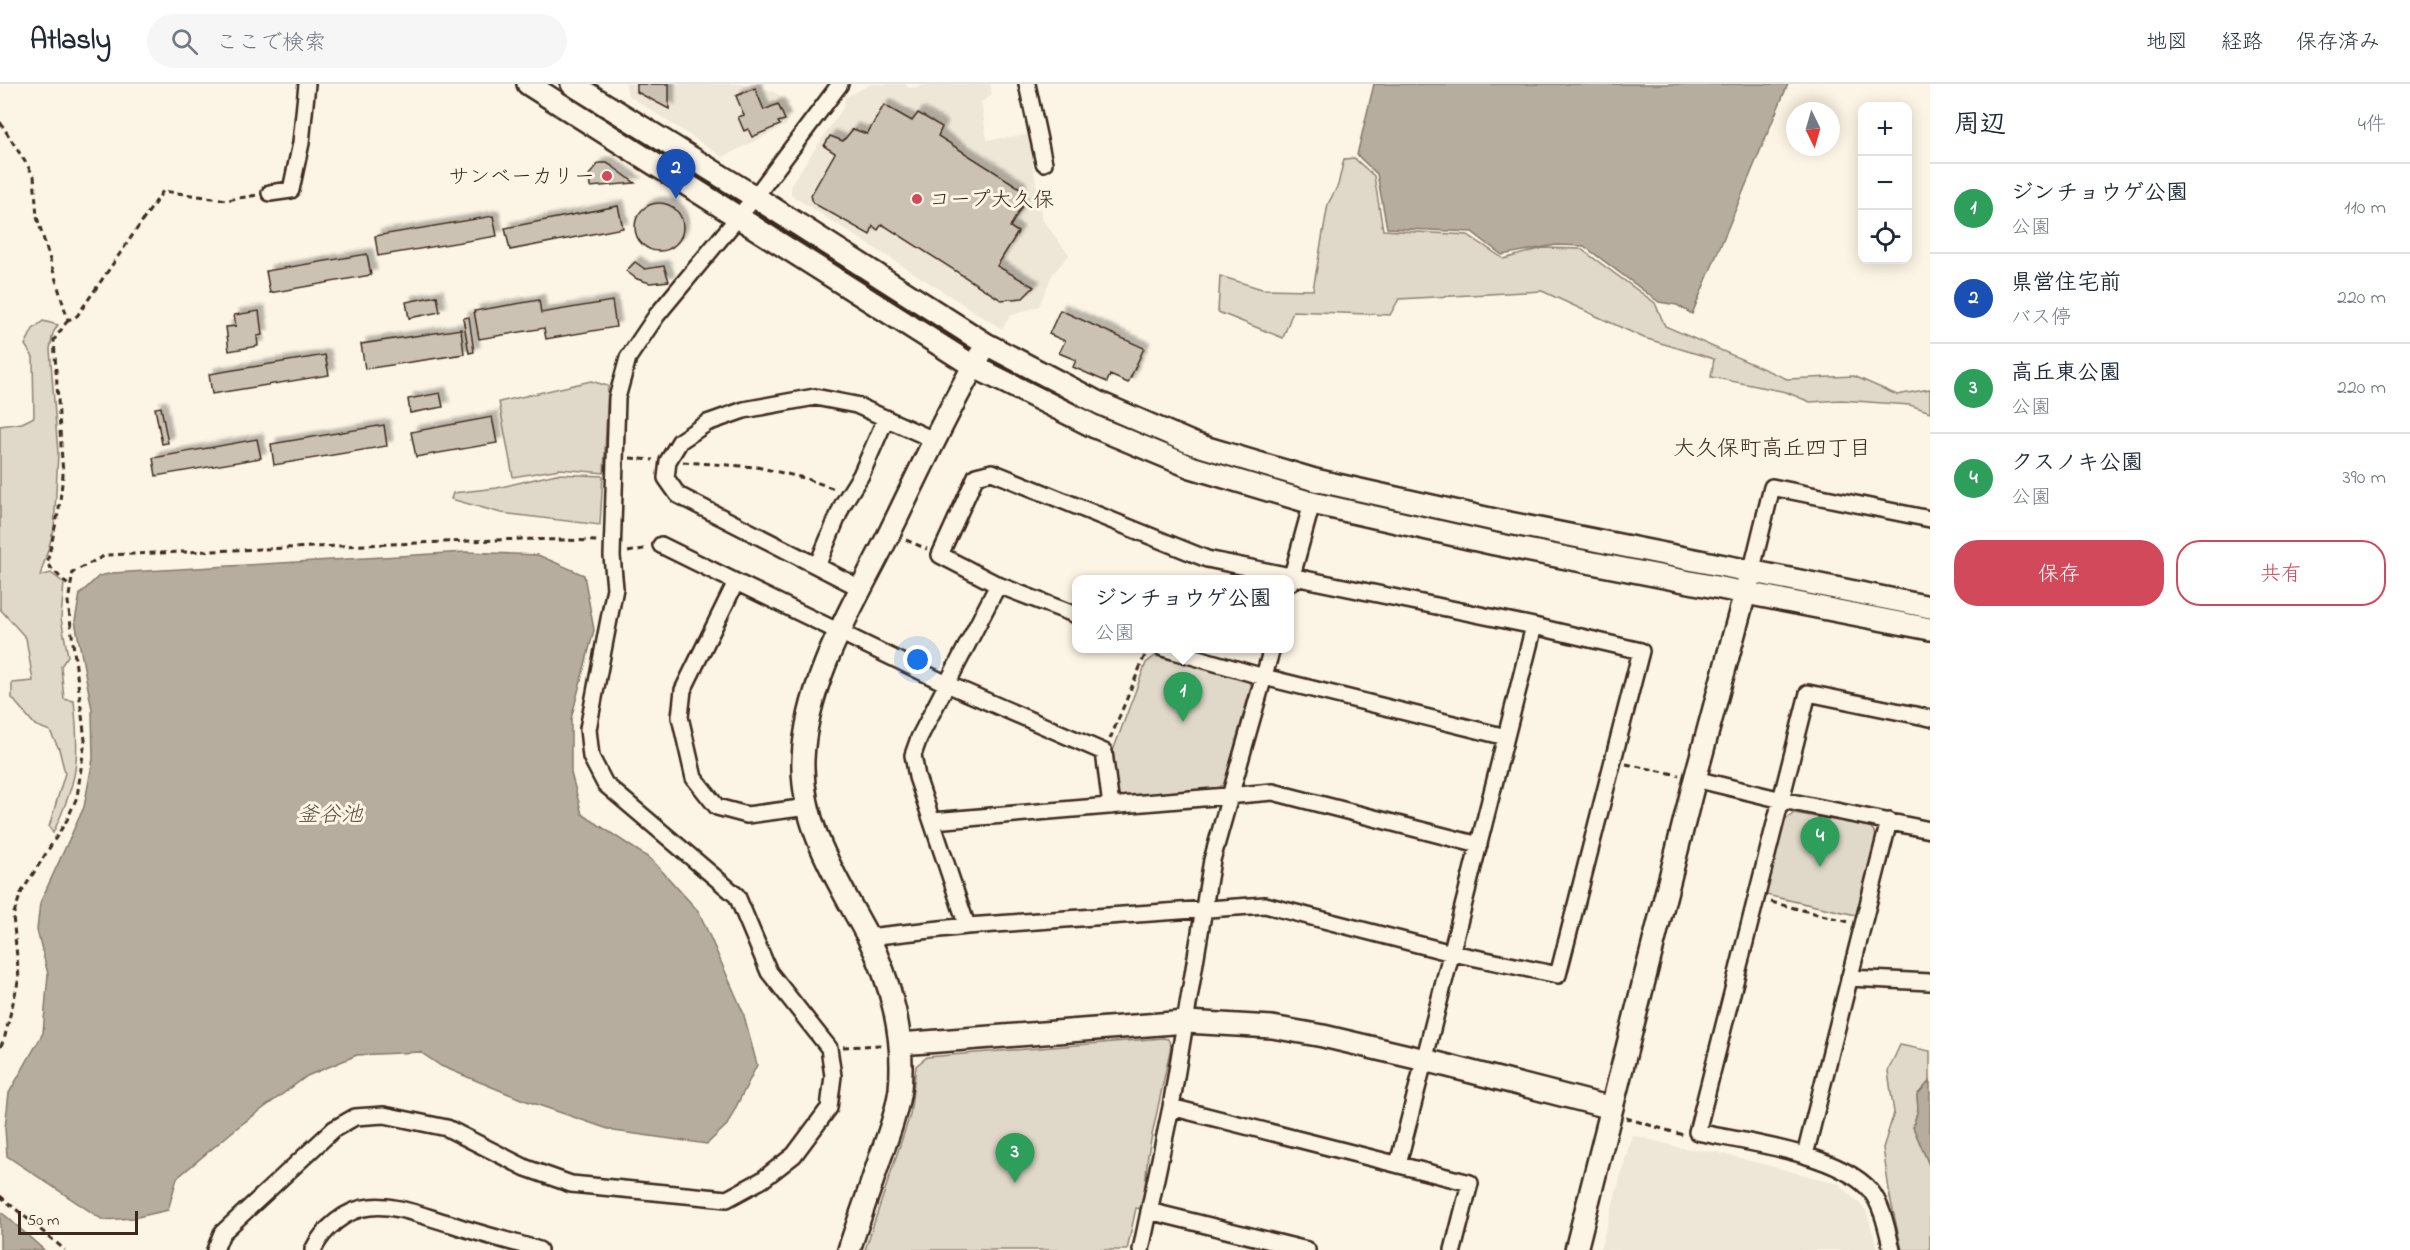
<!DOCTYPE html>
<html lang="ja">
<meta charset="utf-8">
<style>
:root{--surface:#fff;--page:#f6f6f7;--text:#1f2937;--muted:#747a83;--line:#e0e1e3;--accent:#d1495b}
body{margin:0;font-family:"Indie Flower","Klee One",sans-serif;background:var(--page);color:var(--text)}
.controls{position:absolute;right:18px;top:18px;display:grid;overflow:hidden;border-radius:12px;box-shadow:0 3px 15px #0003}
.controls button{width:54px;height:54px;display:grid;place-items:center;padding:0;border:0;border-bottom:2px solid var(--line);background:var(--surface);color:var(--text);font:30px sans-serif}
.compass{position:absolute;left:1786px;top:18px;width:54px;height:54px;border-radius:50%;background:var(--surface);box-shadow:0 3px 15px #0003;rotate:175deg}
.scale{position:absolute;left:18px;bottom:15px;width:120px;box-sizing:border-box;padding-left:6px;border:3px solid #3b2a1e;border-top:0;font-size:16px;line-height:21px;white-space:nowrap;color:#3b2a1e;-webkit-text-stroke:4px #fcf5e5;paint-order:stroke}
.you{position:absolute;left:918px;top:576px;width:21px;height:21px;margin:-15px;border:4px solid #fff;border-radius:50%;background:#1a73e8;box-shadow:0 0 0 9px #1a73e833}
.badge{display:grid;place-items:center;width:39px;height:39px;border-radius:50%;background:var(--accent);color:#fff;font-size:20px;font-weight:700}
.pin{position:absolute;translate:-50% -50px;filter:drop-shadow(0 2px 3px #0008)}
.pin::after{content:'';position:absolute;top:32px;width:21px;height:18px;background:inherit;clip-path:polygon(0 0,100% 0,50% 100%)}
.popup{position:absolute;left:1072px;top:491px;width:222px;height:78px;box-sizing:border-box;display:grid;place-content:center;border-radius:12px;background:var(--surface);filter:drop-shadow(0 2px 4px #0005);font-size:20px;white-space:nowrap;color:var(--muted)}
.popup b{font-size:22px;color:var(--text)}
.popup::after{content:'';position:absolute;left:50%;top:100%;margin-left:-12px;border:12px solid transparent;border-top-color:var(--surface)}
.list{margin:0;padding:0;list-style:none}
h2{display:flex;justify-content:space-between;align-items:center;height:78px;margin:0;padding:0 24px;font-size:26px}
h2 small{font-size:20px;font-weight:400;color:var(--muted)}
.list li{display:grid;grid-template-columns:39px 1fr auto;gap:18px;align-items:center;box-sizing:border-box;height:90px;padding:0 24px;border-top:2px solid var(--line)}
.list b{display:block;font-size:22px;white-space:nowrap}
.list p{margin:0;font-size:20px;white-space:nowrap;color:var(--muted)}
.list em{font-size:20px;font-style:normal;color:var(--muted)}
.actions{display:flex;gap:12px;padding:18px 24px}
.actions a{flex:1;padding:14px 0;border:2px solid var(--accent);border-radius:24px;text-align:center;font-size:21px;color:var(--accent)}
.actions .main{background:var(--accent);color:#fff}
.icon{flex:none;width:33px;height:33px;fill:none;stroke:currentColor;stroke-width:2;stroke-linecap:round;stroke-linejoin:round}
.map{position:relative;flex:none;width:1930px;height:1166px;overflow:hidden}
header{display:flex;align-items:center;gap:36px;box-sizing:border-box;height:84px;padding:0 30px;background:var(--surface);border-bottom:2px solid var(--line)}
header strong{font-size:28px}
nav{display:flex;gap:33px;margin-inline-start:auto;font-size:21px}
.search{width:420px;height:54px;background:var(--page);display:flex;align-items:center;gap:15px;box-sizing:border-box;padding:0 21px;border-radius:33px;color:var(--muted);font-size:22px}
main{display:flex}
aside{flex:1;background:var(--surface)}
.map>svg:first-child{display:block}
.built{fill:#eee6d6}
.green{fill:#e0d8c8;stroke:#8e8173;stroke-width:1.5}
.water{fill:#b7ad9e;stroke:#85796b;stroke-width:1.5}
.building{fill:#ccc2b3;stroke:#3b2a1e;stroke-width:1.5;filter:url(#shadow)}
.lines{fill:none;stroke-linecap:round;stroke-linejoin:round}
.street-casing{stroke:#3b2a1e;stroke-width:20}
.secondary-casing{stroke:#3b2a1e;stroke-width:26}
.path{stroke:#3b2a1e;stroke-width:3;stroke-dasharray:6 4.5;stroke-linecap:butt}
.street{stroke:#fcf5e5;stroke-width:15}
.secondary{stroke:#fcf5e5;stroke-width:21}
.poi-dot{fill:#d1495b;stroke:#fcf5e5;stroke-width:2}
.labels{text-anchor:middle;stroke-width:6;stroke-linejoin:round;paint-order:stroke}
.poi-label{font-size:21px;fill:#3b2a1e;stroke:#fcf5e5;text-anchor:end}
.neighbourhood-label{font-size:22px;fill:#3b2a1e;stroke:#fcf5e5}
.water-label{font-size:22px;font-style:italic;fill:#605144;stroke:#fcf5e5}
</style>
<header>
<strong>Atlasly</strong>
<div class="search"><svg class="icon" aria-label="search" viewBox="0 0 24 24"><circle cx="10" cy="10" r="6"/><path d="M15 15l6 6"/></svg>ここで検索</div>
<nav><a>地図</a><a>経路</a><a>保存済み</a></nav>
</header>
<main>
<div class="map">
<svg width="1930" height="1166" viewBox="0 0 1930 1166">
<defs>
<filter id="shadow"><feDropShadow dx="5.5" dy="-5.5" stdDeviation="1.5" flood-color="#0004"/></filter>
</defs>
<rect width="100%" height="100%" fill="#fcf5e5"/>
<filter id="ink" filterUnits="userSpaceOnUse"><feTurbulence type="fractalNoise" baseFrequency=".0167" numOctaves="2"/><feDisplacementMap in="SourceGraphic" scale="12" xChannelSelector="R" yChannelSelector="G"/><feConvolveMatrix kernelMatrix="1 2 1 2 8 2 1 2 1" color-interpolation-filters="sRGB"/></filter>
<g filter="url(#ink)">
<path class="built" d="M626,0H758L790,17L787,41L723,73L628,11Z
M872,0H905L909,4L933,0H990L992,11L981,18L987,56L1028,51L1042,135L1069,171L1052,191L1039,222L1010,232L1002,245L791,111V100L843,24L845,13Z
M1632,1051L1681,1064L1716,1068L1839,1100L1866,1126L1878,1166H1600Z"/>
<path class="green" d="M1354,74L1374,92L1383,146L1468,151L1504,175L1543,164L1581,165L1655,219L1665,242L1787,295L1854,292L1897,311L1930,305V328L1910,321L1841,316L1810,318L1786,308L1711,293L1714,275L1644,254L1542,207L1399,215L1390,231L1293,227L1283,254L1218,228L1220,192L1262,205L1313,206L1328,120L1338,101L1344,75Z
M43,237L58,241L53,249L50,265L58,369L54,446L40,492L51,489L64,499L61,534L68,572L61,582L64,615L74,617C80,676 78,696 53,749L49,743L65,689L59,665L50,647L35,641L12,614V599L33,597L26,554L0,525V342L22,339L34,333L33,273L25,261L33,245Z
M591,297L608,302L604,389L560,385L513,393L499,318Z
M556,390L603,392L600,441L501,429L451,415L453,409L497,404Z
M1155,572L1243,594L1251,597V603L1224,701L1214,705L1122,715L1114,711L1111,672L1146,579Z
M1794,729L1871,743L1878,754L1856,831L1766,811L1778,742Z
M1163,954L1168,955L1171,962L1148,1070L1143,1125L1136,1124L1127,1166H865L910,1031L916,982L927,973Z
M1900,961L1930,967V997L1917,1011L1918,1025L1913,1043L1930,1083V1166H1902L1890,1113L1883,1064L1894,1029L1888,987Z"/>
<path class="water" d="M1374,0H1788L1692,230L1677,221L1659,218L1584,162L1556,161L1502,171L1472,148L1387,144L1377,90L1357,71Z
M466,468L538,471L584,491L594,546L571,635V689L582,730L652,776L699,828L743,928L757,981L727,1041L707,1060L614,1047L521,1015L441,982L420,968L357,971L307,992L238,1043L177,1094L168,1126L133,1134L103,1136L7,1072L5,1044L9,1009L43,949L48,890L37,846L40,819L84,723L93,675L92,625L75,537L80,510L99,492L113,489Z
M1930,997V1083L1913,1043L1918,1025L1917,1011Z
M0,1128L6,1132L44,1166H0Z"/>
<path class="building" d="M637,0H669V25L637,8Z
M755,4L764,26L778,20L785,36L778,38L780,41L752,53L748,45L744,47L738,33L744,31L736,12Z
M884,21L912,37L918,29L942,43L938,52L1020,104L1022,122L1010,143L1018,148L997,182L1034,203L1023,214L1001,216L882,140L878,146L873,142L870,151L813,119L811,111L835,69L824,62L830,52L843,57L853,45L867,50Z
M599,79H607L612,82L635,99L590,103L589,91Z
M635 143a24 24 0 1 1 48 0a24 24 0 1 1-48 0Z
M618,122L623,144L510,166L505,144Z
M493,132L497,152L378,172L375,152Z
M367,170L371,191L270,209L266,187Z
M635,178L645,185L664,182L669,197L650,199L637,195L626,187Z
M437,212L440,228L409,234L406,218Z
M539,216L541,229L612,217L616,243L546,255L544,244L479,255L474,227Z
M1060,226L1144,264L1128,299L1110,291L1107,298L1073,283L1076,276L1059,269L1065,257L1049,250Z
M259,227L262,251L257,252L258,262L229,267L226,243L236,242L234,231Z
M469,233L474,268L469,269L463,234Z
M461,245L464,270L365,285L361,260Z
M325,271L329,291L212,310L209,290Z
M440,309L443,323L410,329L408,315Z
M161,323L168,359L162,360L155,324Z
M492,333L497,359L416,373L411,348Z
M384,341L387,362L274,381L271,360Z
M257,355L261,374L156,392L153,374Z"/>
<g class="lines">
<g class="street-casing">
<path id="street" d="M1027,0L1044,79
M270,109L291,106L301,59L307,0
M661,461L736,498
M817,482L843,420L861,391L886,334
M1751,489L1772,403L1930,435
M1290,499L1312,419
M862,505L678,411L666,394L668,377L680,357L707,339L744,326L815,313L856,321L934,356
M1163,564L1264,593L1506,653
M1695,695L1782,716L1930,746
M808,723L747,731L717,723L694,694L680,633L683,606L736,498L947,600L1104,668L1111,722
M933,737L1273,708L1479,761
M967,842L917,693L913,671L919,654L998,501L1076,531
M868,853L967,842L1265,821L1452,869L1558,891L1641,567L1534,542L1207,475L992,388L976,392L940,471L998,501
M1849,894L1930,898
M1171,1023L1470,1099L1453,1166
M1805,1071L1889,737
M1398,1080L1534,542
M1149,1127L1307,1166
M215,1166L222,1149L334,1045L355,1033L384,1031L447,1044L526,1084L571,1100L727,1115L762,1096L794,1071L829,1024L833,992L829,964L769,888L737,812L605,700L591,673L588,645L615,504L612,472L617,314L628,274L657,231L755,113L840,0
M313,1166C323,1145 346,1125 370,1123C397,1120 425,1133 451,1140C480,1150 510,1157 539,1166
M1141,1166L1171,1023L1212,776L1272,564
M1892,1166C1887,1146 1883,1122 1870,1106C1837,1069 1745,1058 1697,1048L1808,609L1930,634"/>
</g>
<g class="secondary-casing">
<path id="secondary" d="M528,0L973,282L1095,343L1191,383L1312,419L1495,460L1930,545
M572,0L755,113L986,260L1099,319L1194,360L1315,396L1499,437L1930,523
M900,960L1186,938L1272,943L1323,952L1425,976L1612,1024
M849,1166C859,1135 870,1105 880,1074C888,1052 897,1028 900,1005C905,952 891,897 867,851C837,795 801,742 803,676C806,596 853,522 888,452C918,391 946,329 980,271
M1576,1166L1695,695L1748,498"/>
</g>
<path class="path" d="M0,38L34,92L37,133L68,236L77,232L163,107L227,116L257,111
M68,236L54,256L63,391L59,425L47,480L70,503
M630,374L653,376
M683,378L757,383L804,394L835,405
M906,456L927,465
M628,468L648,464
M1110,655L1148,564
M1626,680L1679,691
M1771,818L1849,838
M0,963L4,956L19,894L13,832L21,809L67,736L77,713L85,656L68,518L73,488L106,471L522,455L599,457
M843,963L881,961
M1626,1034L1683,1051
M0,1112L65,1166"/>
<use href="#street" class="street"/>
<use href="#secondary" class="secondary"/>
</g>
</g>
<g class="poi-dot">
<circle cx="607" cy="92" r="6"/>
<circle cx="917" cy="115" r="6"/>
</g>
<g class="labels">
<g class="poi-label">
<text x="595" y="99">サンベーカリー</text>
<text x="929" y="122" text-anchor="start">コープ大久保</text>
</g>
<g class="neighbourhood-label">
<text x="1772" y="371">大久保町高丘四丁目</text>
</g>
<g class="water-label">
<text x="330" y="737">釜谷池</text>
</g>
</g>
</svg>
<div class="controls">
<button>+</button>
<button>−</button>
<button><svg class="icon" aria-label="locate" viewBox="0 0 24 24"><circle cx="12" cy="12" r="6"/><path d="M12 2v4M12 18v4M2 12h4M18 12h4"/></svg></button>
</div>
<svg class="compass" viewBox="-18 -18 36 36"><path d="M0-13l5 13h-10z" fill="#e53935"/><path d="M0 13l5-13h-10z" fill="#747a83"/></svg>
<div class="scale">50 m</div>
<div class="you"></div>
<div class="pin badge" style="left:1183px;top:638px;background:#2e9e5b">1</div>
<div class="popup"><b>ジンチョウゲ公園</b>公園</div>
<div class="pin badge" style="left:676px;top:115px;background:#1a4fb4">2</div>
<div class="pin badge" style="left:1015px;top:1099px;background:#2e9e5b">3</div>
<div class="pin badge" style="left:1820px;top:783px;background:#2e9e5b">4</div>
</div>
<aside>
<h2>周辺<small>4件</small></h2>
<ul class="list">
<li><span class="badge" style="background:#2e9e5b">1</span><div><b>ジンチョウゲ公園</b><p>公園</p></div><em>110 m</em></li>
<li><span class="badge" style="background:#1a4fb4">2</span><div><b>県営住宅前</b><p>バス停</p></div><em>220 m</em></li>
<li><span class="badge" style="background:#2e9e5b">3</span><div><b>高丘東公園</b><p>公園</p></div><em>220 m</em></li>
<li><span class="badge" style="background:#2e9e5b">4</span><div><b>クスノキ公園</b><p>公園</p></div><em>390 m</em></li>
</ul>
<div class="actions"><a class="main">保存</a><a>共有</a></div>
</aside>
</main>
